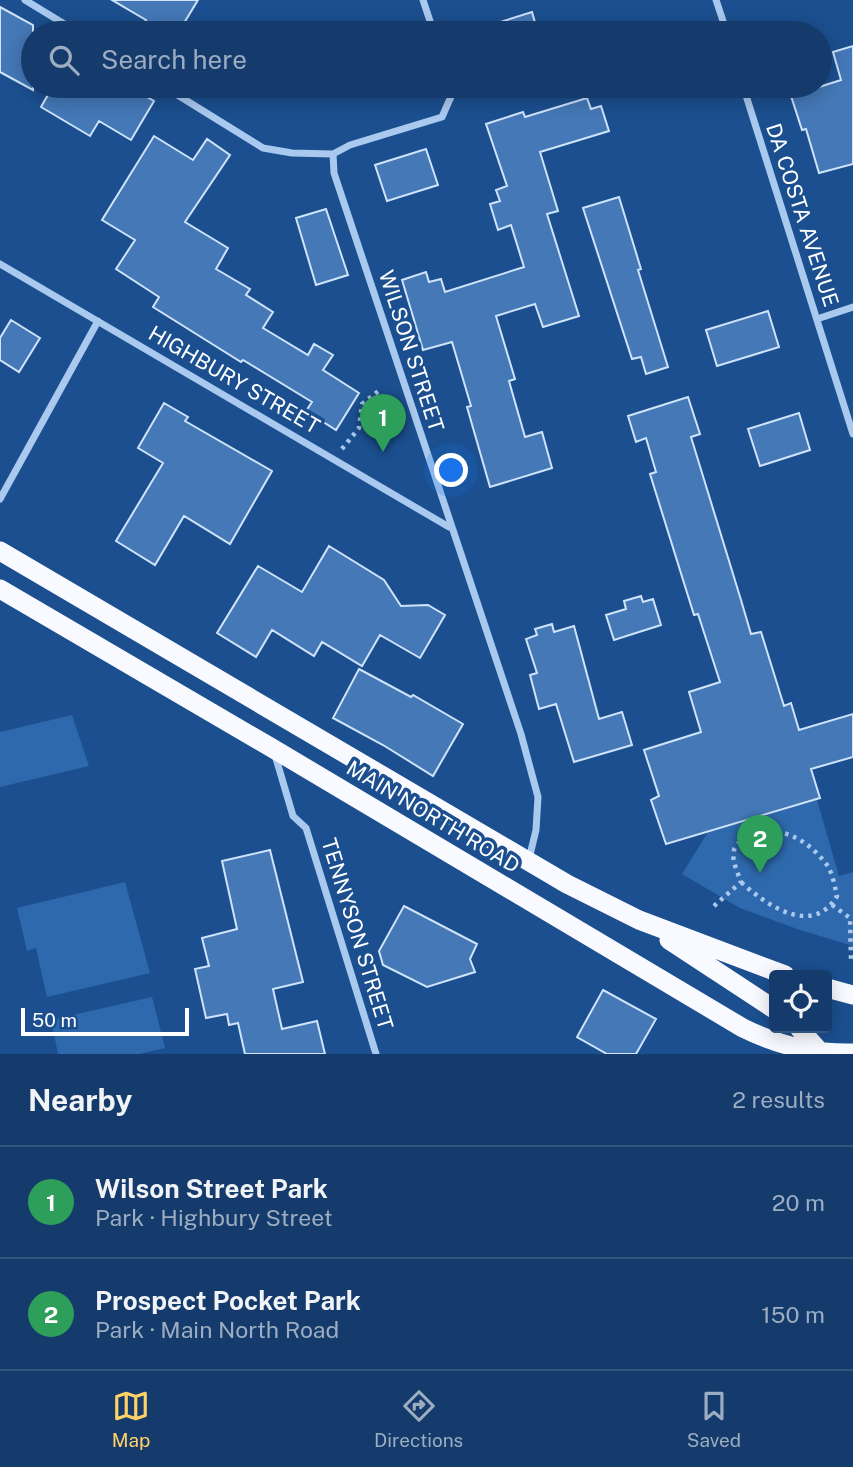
<!DOCTYPE html>
<meta charset="utf-8">
<style>
:root{--surface:#143b6b;--page:#1d4271;--text:#f1f3f6;--muted:#9dadc1;--line:#33557e;--accent:#ffd166}
body{margin:0;font-family:"Public Sans",sans-serif;background:var(--page);color:var(--text)}
.controls{position:absolute;right:21px;bottom:21px;display:grid;overflow:hidden;border-radius:7px;box-shadow:0 4px 18px #0003}
.controls button{width:63px;height:63px;display:grid;place-items:center;padding:0;border:0;border-bottom:2px solid var(--line);background:var(--surface);color:var(--text);font:35px sans-serif}
.scale{position:absolute;left:21px;bottom:18px;width:168px;box-sizing:border-box;padding-left:7px;border:4px solid #fff;border-top:0;font-size:19px;line-height:24px;white-space:nowrap;color:#fff;-webkit-text-stroke:5px #1b4f8f;paint-order:stroke}
.you{position:absolute;left:452px;top:471px;width:24px;height:24px;margin:-18px;border:5px solid #fff;border-radius:50%;background:#1a73e8;box-shadow:0 0 0 10px #1a73e833}
.badge{display:grid;place-items:center;width:46px;height:46px;border-radius:50%;background:var(--accent);color:#fff;font-size:23px;font-weight:700}
.pin{position:absolute;translate:-50% -58px;filter:drop-shadow(0 2px 4px #0008)}
.pin::after{content:'';position:absolute;top:37px;width:24px;height:21px;background:inherit;clip-path:polygon(0 0,100% 0,50% 100%)}
.list{margin:0;padding:0;list-style:none}
h2{display:flex;justify-content:space-between;align-items:center;height:91px;margin:0;padding:0 28px;font-size:30px}
h2 small{font-size:23px;font-weight:400;color:var(--muted)}
.list li{display:grid;grid-template-columns:46px 1fr auto;gap:21px;align-items:center;box-sizing:border-box;height:112px;padding:0 28px;border-top:2px solid var(--line)}
.list b{display:block;font-size:26px;white-space:nowrap}
.list p{margin:0;font-size:23px;white-space:nowrap;color:var(--muted)}
.list em{font-size:23px;font-style:normal;color:var(--muted)}
.icon{flex:none;width:38px;height:38px;fill:none;stroke:currentColor;stroke-width:2;stroke-linecap:round;stroke-linejoin:round}
.map{position:relative;flex:none;width:853px;height:1054px;overflow:hidden}
.search{position:absolute;background:var(--surface);box-shadow:0 4px 18px #0003;left:21px;right:21px;top:21px;height:77px;display:flex;align-items:center;gap:18px;box-sizing:border-box;padding:0 24px;border-radius:38px;color:var(--muted);font-size:26px}
.sheet{height:315px;background:var(--surface)}
nav{display:flex;justify-content:space-around;align-items:center;box-sizing:border-box;height:98px;border-top:2px solid var(--line);background:var(--surface);font-size:19px;color:var(--muted)}
nav a{display:grid;justify-items:center;gap:4px}
nav .on{color:var(--accent)}
.map>svg:first-child{display:block}
.green{fill:#2e69ad}
.building{fill:#4478b7;stroke:#cfe3fa;stroke-width:2}
.lines{fill:none;stroke-linecap:round;stroke-linejoin:round}
.path{stroke:#a9c9ee;stroke-width:4.5;stroke-dasharray:3.5 5;stroke-linecap:butt}
.minor{stroke:#a9c9ee;stroke-width:7}
.trunk{stroke:#f8faff;stroke-width:19}
.labels{text-anchor:middle;stroke-width:7;stroke-linejoin:round;paint-order:stroke}
.street-label{font-size:21px;fill:#fff;stroke:#1b4f8f}
</style>
<div class="map">
<svg width="853" height="1054" viewBox="0 0 853 1054">
<rect width="100%" height="100%" fill="#1b4f8f"/>
<path class="green" d="M72,715L89,766L0,787V732Z
M817,800L839,876L853,872V946L800,930L740,908L682,874L708,832Z
M125,882L150,973L47,997L36,948L27,951L17,908Z
M152,997L165,1048L139,1054H58L51,1020Z"/>
<path class="building" d="M112,0H198L178,33H153L142,26L146,20Z
M0,7L33,25V90L0,72Z
M532,12L538,33H478V29Z
M853,46V164L819,173L806,129L802,130L791,96L841,80L833,52Z
M53,86H128L154,101L131,140L99,121L90,136L41,107Z
M587,98L591,109L601,106L609,131L540,152L558,211L547,214L579,316L543,327L535,304L496,316L515,379L509,381L525,437L542,432L552,468L490,487L467,407L471,406L452,342L423,350L402,280L426,272L429,282L441,279L445,292L524,267L511,225L498,230L490,204L500,201L496,190L507,186L486,124L523,112L525,117Z
M154,136L193,160L207,139L230,155L185,222L228,248L216,269L250,289L246,295L273,312L263,328L308,355L314,344L333,355L323,370L359,393L336,430L306,411L312,402L243,360L241,362L153,307L159,297L116,269L135,240L102,220Z
M426,149L438,185L387,201L375,165Z
M619,197L641,269L638,270L668,367L646,374L641,357L632,359L583,208Z
M326,209L348,275L316,285L296,218Z
M768,311L779,347L717,366L706,330Z
M11,320L40,338L19,372L0,360V338Z
M688,397L700,434L691,437L741,600L751,634L761,632L784,706L791,703L799,730L853,714V757L811,769L820,798L666,844L651,800L659,796L644,750L701,732L689,692L720,682L698,614L694,615L650,474L656,472L646,438L636,442L628,416Z
M164,403L188,417L185,421L272,471L230,544L184,516L155,565L116,541L163,463L138,448Z
M799,413L810,450L760,466L748,429Z
M329,546L384,580L401,606L428,605L445,615L420,658L380,635L362,666L322,642L314,656L272,630L256,657L217,633L258,566L302,592Z
M641,596L643,602L653,599L661,625L614,640L606,615L626,609L624,601Z
M552,624L554,632L574,626L599,719L622,712L632,745L574,762L556,704L539,709L530,675L537,673L526,639L537,635L535,629Z
M359,669L411,697L413,695L463,724L433,776L383,745L333,718Z
M270,850L303,982L273,989L282,1029L317,1021L325,1054H245L238,1023L229,1025L227,1014L206,1018L195,969L209,966L202,938L237,929L222,861Z
M404,906L477,944L470,959L475,972L427,987L383,965L379,951Z
M603,990L656,1019L636,1054H607L577,1037Z"/>
<g class="lines">
<path class="path" d="M342,449L359,428L362,404L381,389
M832,905L850,918L851,961
M714,906L741,882C738,873 731,860 734,850C736,844 744,838 750,835C777,824 805,838 823,860C832,869 834,883 837,896C813,937 767,906 741,882"/>
<path class="minor" d="M25,0L79,33
M423,0L434,33
M716,0L727,33
M163,86L263,148L292,153L333,154
M451,86L453,92L442,117L350,145L333,154L334,173L521,734L538,797L536,830L529,859
M743,86L853,434
M0,264L449,527
M817,319L853,307
M0,499L98,321
M275,755L293,816L306,828L376,1054"/>
<path class="trunk" d="M0,551L567,884L639,920L785,975
M0,589L272,748L743,1028C777,1045 815,1054 853,1053
M669,940L774,1009
M827,988L853,995
M799,1028L822,1054"/>
</g>
<g class="labels">
<g class="street-label">
<text transform="translate(802 215) rotate(72)" y="7">DA COSTA AVENUE</text>
<text transform="translate(411 351) rotate(72)" y="7">WILSON STREET</text>
<text transform="translate(234 380) rotate(30)" y="7">HIGHBURY STREET</text>
<text transform="translate(433 817) rotate(31)" y="7">MAIN NORTH ROAD</text>
<text transform="translate(357 934) rotate(73)" y="7">TENNYSON STREET</text>
</g>
</g>
</svg>
<div class="controls">
<button><svg class="icon" aria-label="locate" viewBox="0 0 24 24"><circle cx="12" cy="12" r="6"/><path d="M12 2v4M12 18v4M2 12h4M18 12h4"/></svg></button>
</div>
<div class="scale">50 m</div>
<div class="you"></div>
<div class="pin badge" style="left:383px;top:452px;background:#2e9e5b">1</div>
<div class="pin badge" style="left:760px;top:873px;background:#2e9e5b">2</div>
<div class="search"><svg class="icon" aria-label="search" viewBox="0 0 24 24"><circle cx="10" cy="10" r="6"/><path d="M15 15l6 6"/></svg>Search here</div>
</div>
<section class="sheet">
<h2>Nearby<small>2 results</small></h2>
<ul class="list">
<li><span class="badge" style="background:#2e9e5b">1</span><div><b>Wilson Street Park</b><p>Park · Highbury Street</p></div><em>20 m</em></li>
<li><span class="badge" style="background:#2e9e5b">2</span><div><b>Prospect Pocket Park</b><p>Park · Main North Road</p></div><em>150 m</em></li>
</ul>
</section>
<nav>
<a class="on"><svg class="icon" aria-label="map" viewBox="0 0 24 24"><path d="M3 6l6-2 6 2 6-2v14l-6 2-6-2-6 2zM9 4v14M15 6v14"/></svg>Map</a>
<a><svg class="icon" aria-label="directions" viewBox="0 0 24 24"><path d="M12 3l9 9-9 9-9-9zM9 14v-3h6M13 9l2 2-2 2"/></svg>Directions</a>
<a><svg class="icon" aria-label="saved" viewBox="0 0 24 24"><path d="M7 4h10v16l-5-4-5 4z"/></svg>Saved</a>
</nav>
